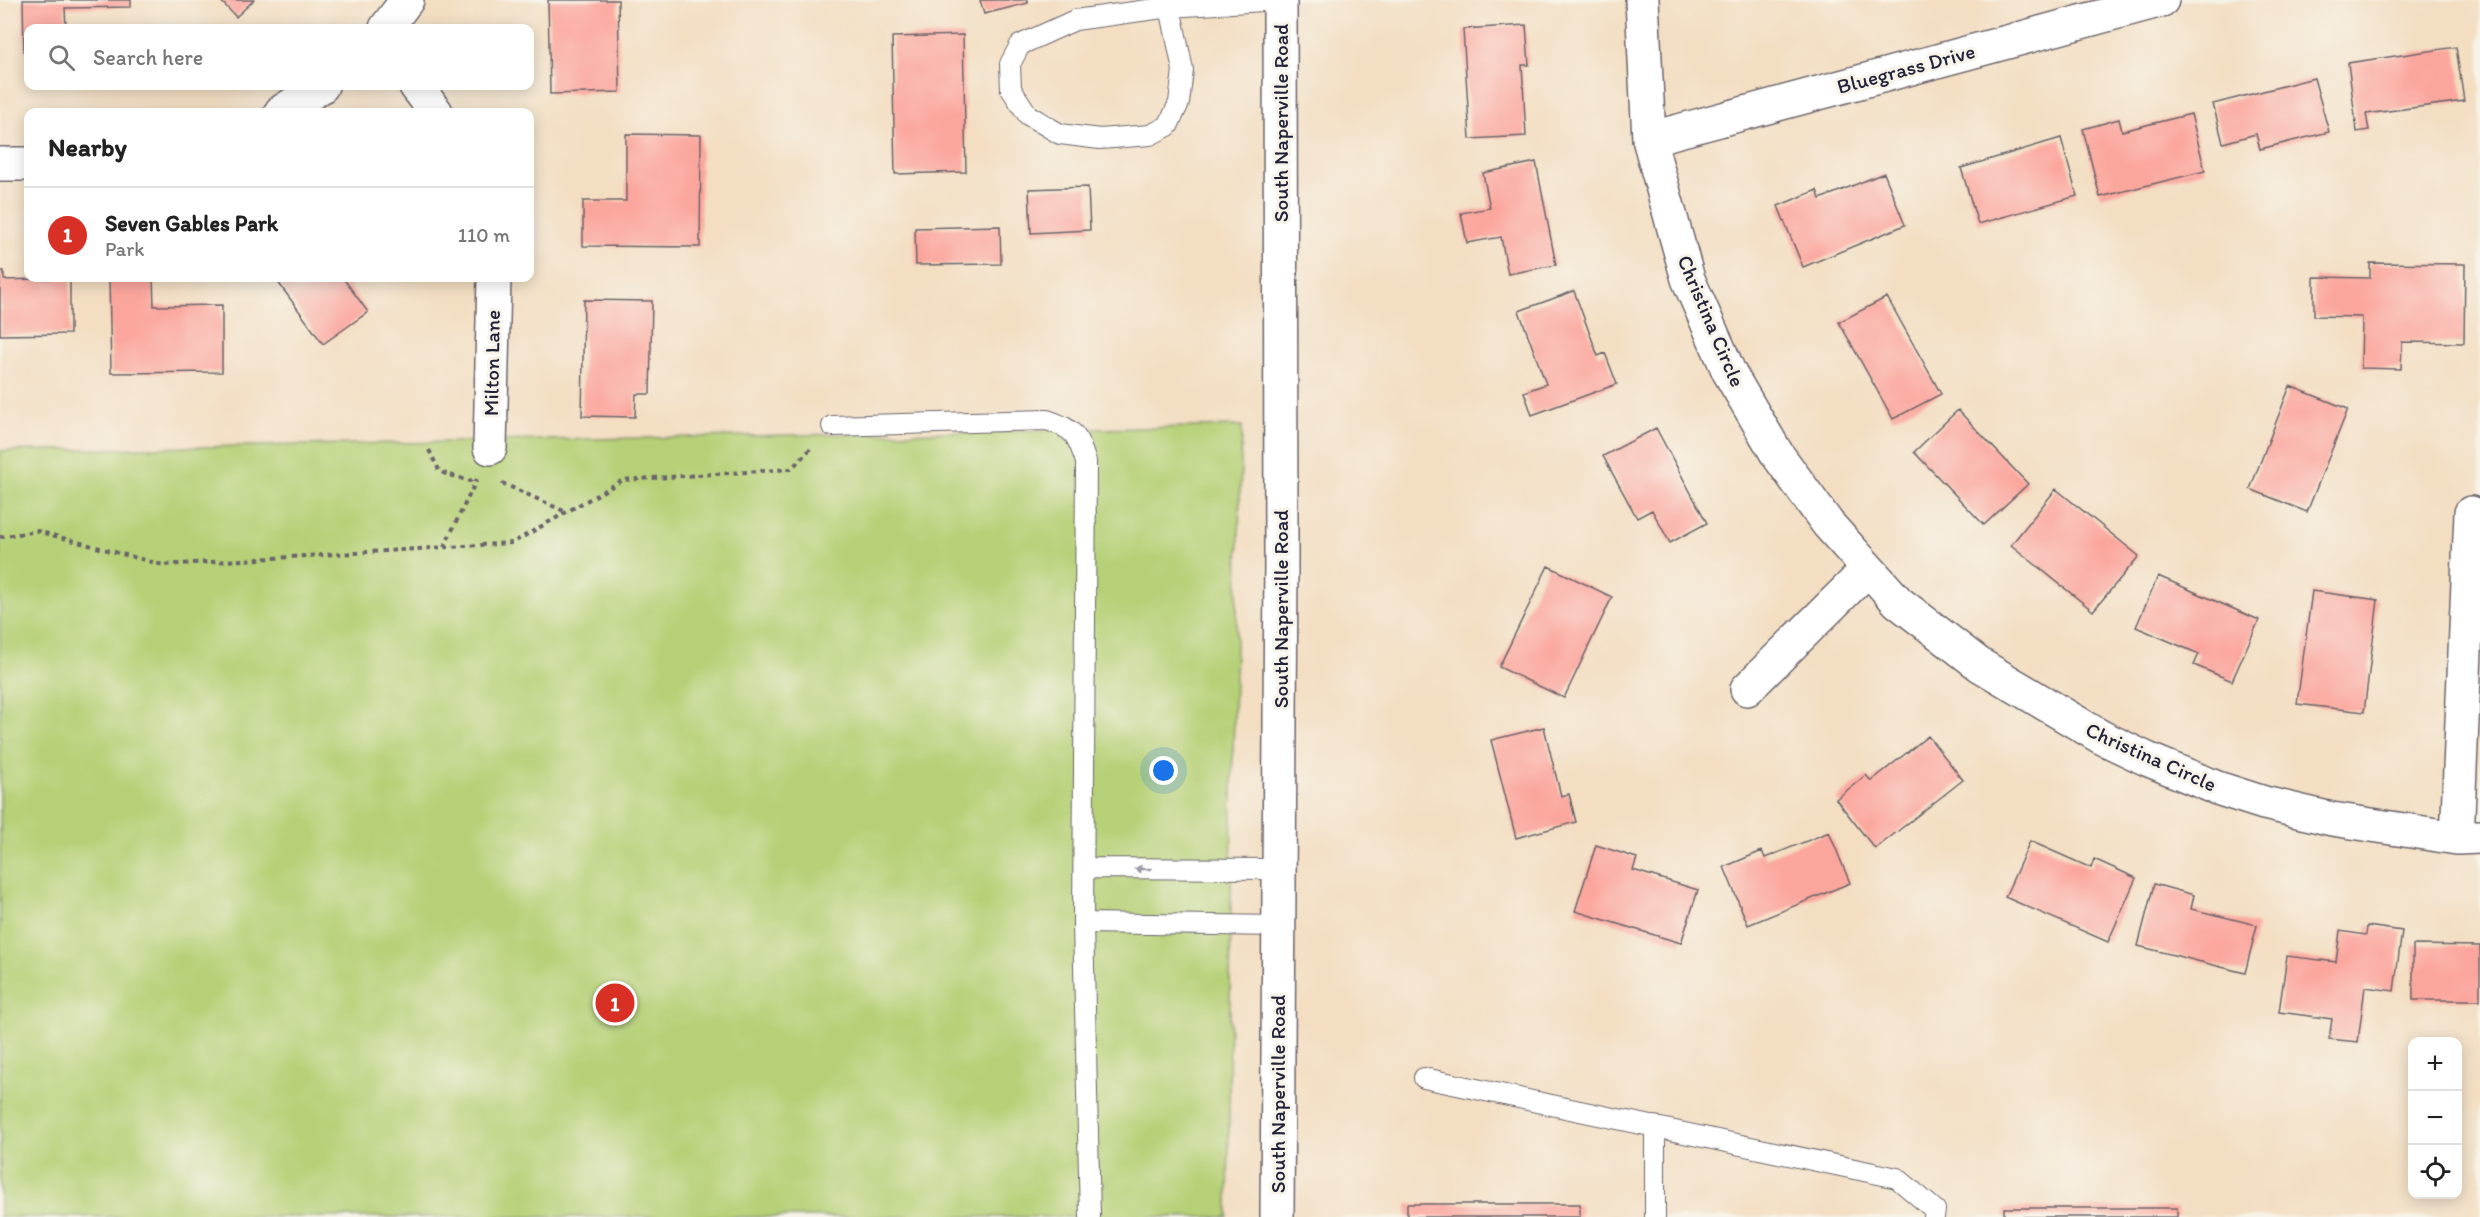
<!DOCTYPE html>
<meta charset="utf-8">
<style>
:root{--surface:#fff;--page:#f6f6f6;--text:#222;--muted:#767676;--line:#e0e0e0;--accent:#d93025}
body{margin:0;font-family:Itim,sans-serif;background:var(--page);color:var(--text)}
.controls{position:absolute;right:18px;bottom:18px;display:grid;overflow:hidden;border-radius:12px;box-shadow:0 3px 15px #0003}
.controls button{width:54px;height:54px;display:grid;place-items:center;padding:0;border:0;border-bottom:2px solid var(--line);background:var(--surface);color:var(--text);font:30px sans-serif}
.you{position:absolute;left:1164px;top:771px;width:21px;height:21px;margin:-15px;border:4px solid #fff;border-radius:50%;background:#1a73e8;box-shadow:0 0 0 9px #1a73e833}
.badge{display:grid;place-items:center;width:39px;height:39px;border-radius:50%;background:var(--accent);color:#fff;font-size:20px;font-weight:700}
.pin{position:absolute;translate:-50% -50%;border:3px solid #fff;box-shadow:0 2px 6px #0006}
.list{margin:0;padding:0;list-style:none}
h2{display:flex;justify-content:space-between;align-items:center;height:78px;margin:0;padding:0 24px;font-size:26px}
h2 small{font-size:20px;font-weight:400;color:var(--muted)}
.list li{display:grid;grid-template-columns:39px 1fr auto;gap:18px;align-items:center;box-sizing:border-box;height:96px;padding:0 24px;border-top:2px solid var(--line)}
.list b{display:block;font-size:22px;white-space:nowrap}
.list p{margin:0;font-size:20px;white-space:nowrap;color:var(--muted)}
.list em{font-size:20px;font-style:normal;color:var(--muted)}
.icon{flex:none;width:33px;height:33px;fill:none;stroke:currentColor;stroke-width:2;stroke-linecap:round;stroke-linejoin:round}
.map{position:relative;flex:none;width:2480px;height:1217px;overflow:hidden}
.search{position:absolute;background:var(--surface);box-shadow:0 3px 15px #0003;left:24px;top:24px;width:510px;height:66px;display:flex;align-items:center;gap:15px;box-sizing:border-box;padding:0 21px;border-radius:12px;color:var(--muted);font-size:22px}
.panel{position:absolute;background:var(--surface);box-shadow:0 3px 15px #0003;left:24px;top:108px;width:510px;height:174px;border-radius:12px}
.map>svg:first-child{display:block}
.green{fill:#b5d076;stroke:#6c7958;stroke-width:1.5}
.building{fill:#fba69d}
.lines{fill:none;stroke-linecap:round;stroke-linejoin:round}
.service-casing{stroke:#6b646a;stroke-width:22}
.minor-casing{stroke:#6b646a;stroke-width:36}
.secondary-casing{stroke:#6b646a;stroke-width:36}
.path{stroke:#6b646a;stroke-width:4;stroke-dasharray:4.5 4.5;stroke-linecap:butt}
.service{stroke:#fff;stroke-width:20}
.minor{stroke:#fff;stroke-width:33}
.secondary{stroke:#fff;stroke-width:33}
.oneway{fill:#9c9ca7}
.labels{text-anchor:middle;stroke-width:6;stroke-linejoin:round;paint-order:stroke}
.street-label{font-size:21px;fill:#22223b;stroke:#f7f3e8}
</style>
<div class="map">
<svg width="2480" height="1217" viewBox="0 0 2480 1217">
<rect width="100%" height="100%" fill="#f7f3e8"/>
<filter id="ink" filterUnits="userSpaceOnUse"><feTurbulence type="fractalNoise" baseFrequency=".0167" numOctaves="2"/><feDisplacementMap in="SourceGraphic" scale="12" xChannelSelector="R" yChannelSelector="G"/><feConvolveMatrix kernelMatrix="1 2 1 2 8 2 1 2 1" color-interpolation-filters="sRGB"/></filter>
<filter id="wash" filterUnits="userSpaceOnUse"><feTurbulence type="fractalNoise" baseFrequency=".008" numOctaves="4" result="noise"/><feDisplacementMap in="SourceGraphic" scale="24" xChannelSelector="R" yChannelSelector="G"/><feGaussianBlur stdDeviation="1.35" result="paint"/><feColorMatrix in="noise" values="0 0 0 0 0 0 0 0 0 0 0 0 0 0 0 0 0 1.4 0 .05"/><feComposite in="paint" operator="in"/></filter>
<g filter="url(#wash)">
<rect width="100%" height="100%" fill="#f3dec2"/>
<path class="green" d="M1242,426L1232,788L1228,1217H0V451Z"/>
<g id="blocks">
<path class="building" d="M23,0H131V7L65,8L66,28H28V51H24Z
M220,0H254L236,17Z
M548,0H618L620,92L550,94Z
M980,0H1027L1028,3L984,14Z
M1526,25L1529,65H1522L1526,136L1470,139L1463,29Z
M963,35L966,172L895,174L892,37Z
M2456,47L2464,101L2366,114L2369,130L2357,132L2348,63Z
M2314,78L2329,132L2260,149L2256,134L2223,143L2213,104Z
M2191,114L2205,171L2100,197L2083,129L2119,119L2122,131Z
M626,134L701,135L700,247L583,246V201H626Z
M2061,138L2077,196L1978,224L1961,168Z
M1536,162L1556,265L1508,274L1501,237L1467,243L1461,213L1490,208L1483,173Z
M1884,173L1905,225L1803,267L1778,206L1817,190L1820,199Z
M1088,187L1090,230L1031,233L1029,189Z
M1000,226L1001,264L916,265L915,228Z
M2370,263L2465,264L2464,343L2402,342L2401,369L2361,368L2362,317L2314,316V277L2370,278Z
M0,271H4V280L70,278V334L0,335Z
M109,278H153L154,306L222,305V372L111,373Z
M275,278H343L368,312L323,344Z
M1574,291L1598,356L1605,353L1617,384L1532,415L1524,392L1546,384L1519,311Z
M1887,297L1941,394L1893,419L1839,322Z
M584,300L652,301L650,394H636L635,417L582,416Z
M2290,386L2348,409L2307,512L2250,489Z
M1958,410L2028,484L1984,525L1914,452Z
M1656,428L1707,523L1670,543L1652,510L1637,518L1603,456Z
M2056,489L2139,556L2093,611L2011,545Z
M1548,566L1612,597L1564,698L1499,667Z
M2158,576L2259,620L2232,681L2194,665L2199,654L2136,627Z
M2312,591L2378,600L2364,712L2297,704Z
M1544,727L1561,796L1569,794L1576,822L1516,838L1491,740Z
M1928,736L1963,780L1875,849L1836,799L1866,775L1871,781Z
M1829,832L1850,883L1748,925L1724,867L1762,851L1765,858Z
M2030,841L2091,868L2094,859L2136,878L2108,942L2005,897Z
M1596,845L1637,858L1633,870L1698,890L1681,943L1575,911Z
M2154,884L2194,895L2191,909L2257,925L2245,973L2138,946Z
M2367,926L2402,931L2394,991L2365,987L2358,1042L2329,1039L2332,1019L2279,1012L2287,956L2336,962L2340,931L2366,935Z
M2413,945L2480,946V1000H2413Z
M1407,1204H1580V1217H1407Z
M2004,1208H2177V1217H2004Z"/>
</g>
</g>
<g filter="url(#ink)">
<use href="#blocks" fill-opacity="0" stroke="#6b646a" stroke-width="1.5"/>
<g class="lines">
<g class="service-casing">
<path id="service" d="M1170,7L1183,70L1179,103L1168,126L1150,135L1100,139L1060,134L1028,115L1011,89L1010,64L1020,45L1075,20L1170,7L1280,0
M832,426L1047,420C1075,429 1077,435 1086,462L1083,923L1090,1217
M1084,868L1279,869
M1083,923L1279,926
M1424,1078L1897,1178L1935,1210L1934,1217
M1655,1126V1217"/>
</g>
<g class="minor-casing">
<path id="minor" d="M1642,0L1649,139L1688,279L1729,372L1777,454L1828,524L1898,602L1980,665L2101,737L2147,759L2217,788L2264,803L2332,819L2457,838L2480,837
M386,28L407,0
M416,86L436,112
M281,112L322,86
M1649,139L2162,0
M0,164H28
M490,448L494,278
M1747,689L1867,570
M2457,838L2471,513"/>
</g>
<g class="secondary-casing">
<path id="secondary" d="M1277,1217L1281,558L1280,0"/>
</g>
<path class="path" d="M429,450L440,472L470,481L474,478
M502,483L566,512
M0,537L37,531L163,565L512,543L623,480L791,469L813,446
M444,547L477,479"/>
<use href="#service" class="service"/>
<use href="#minor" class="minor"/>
<use href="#secondary" class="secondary"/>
</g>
<defs><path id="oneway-solid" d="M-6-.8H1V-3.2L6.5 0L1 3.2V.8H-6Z" transform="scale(1.5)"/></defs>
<use class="oneway" href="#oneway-solid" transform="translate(1143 869) rotate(-180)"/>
</g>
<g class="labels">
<g class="street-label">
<text transform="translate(1906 69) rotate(-15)" y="7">Bluegrass Drive</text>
<text transform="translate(1281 123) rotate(-90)" y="7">South Naperville Road</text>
<text transform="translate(1711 321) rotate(67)" y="7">Christina Circle</text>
<text transform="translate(492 363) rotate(-89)" y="7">Milton Lane</text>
<text transform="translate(1281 609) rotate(-90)" y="7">South Naperville Road</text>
<text transform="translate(2151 757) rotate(24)" y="7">Christina Circle</text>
<text transform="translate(1278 1094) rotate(-90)" y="7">South Naperville Road</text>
</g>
</g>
</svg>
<div class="controls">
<button>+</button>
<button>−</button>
<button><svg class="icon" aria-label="locate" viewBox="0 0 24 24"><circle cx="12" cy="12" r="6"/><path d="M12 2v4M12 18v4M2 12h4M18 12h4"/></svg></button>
</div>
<div class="you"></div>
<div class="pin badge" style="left:615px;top:1003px">1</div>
<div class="search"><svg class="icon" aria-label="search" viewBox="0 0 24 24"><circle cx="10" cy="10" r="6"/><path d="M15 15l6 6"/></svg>Search here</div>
<section class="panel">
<h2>Nearby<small></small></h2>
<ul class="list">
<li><span class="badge">1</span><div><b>Seven Gables Park</b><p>Park</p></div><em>110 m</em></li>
</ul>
</section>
</div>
